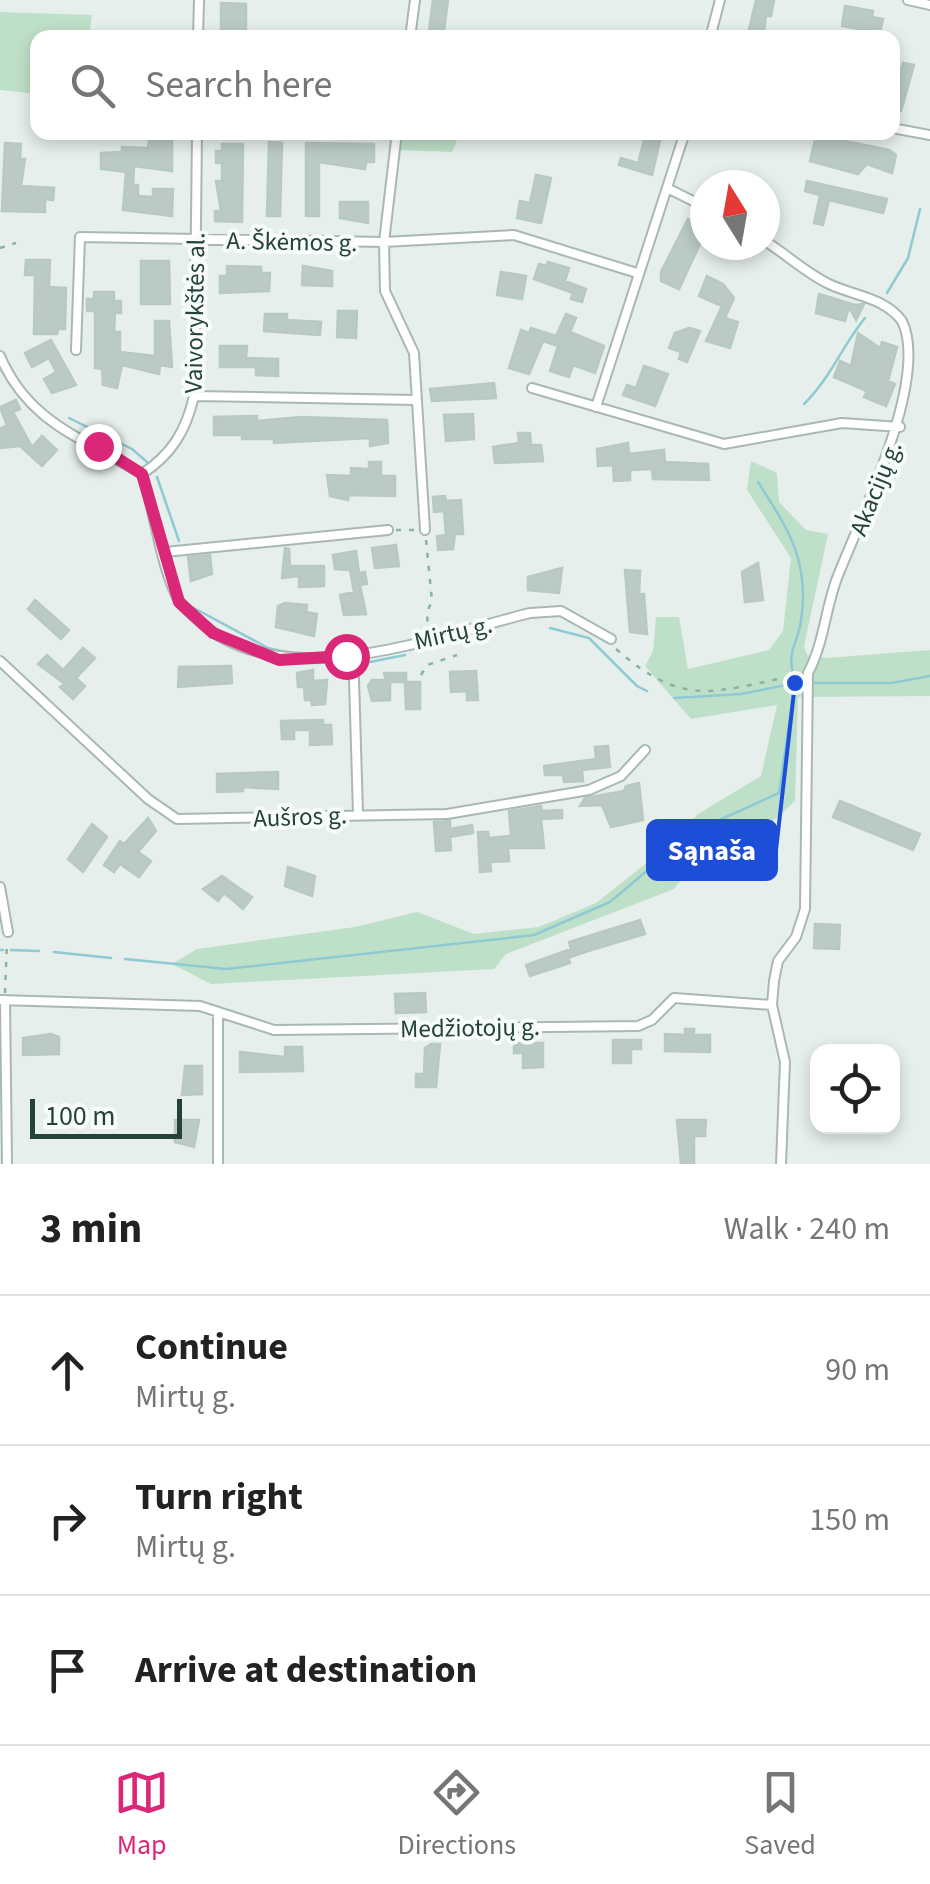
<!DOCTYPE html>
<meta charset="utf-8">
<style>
:root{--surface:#fff;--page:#f6f6f6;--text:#222;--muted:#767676;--line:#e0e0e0;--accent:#db2777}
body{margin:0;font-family:"Source Sans 3",sans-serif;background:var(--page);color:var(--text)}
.controls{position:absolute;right:30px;bottom:30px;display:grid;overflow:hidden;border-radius:20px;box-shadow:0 5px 15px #0003}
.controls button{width:90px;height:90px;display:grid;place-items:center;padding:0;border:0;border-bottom:2px solid var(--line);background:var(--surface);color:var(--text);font:50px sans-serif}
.compass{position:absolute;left:690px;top:170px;width:90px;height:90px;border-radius:50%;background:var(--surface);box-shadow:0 5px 15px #0003;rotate:349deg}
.scale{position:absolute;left:30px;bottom:25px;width:152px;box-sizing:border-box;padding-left:10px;border:5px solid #24423a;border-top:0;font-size:28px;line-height:35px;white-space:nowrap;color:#24423a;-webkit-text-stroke:8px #f7fbf9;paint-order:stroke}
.stop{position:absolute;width:30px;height:30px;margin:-22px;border:8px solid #db2777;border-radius:50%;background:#fff}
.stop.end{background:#db2777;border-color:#fff;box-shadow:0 2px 10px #0008}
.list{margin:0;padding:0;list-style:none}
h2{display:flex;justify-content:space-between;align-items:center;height:130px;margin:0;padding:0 40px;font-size:42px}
h2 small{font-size:32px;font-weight:400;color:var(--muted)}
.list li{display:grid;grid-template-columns:65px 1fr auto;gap:30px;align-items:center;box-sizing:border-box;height:150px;padding:0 40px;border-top:2px solid var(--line)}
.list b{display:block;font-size:38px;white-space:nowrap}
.list p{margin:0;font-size:32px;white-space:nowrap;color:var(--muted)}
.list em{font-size:32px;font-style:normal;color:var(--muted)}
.icon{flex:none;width:55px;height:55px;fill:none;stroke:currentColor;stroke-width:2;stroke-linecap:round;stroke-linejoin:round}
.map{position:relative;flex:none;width:930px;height:1164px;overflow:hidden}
.search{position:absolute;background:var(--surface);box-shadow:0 5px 15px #0003;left:30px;right:30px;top:30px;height:110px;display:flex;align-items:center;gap:25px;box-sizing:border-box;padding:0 35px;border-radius:20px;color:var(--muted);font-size:38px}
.sheet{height:580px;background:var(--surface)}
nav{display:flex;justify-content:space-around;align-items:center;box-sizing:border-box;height:140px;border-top:2px solid var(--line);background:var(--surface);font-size:28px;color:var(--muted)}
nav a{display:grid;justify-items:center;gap:5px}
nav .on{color:var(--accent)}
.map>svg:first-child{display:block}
.green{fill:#bfe0c8}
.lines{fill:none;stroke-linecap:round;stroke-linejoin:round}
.stream{stroke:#8ec9d4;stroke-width:2.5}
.building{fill:#bbcac4;stroke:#b8c9c2;stroke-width:2.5}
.street-casing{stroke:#a8b8b2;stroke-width:12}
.path{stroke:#86b3a5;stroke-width:2.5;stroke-dasharray:5 8;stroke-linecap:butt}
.street{stroke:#fff;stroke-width:8}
.route{stroke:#db2777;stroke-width:12}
.labels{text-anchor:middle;stroke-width:8;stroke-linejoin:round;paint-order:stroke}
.street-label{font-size:25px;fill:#24423a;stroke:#f7fbf9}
.leader{fill:none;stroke:#1d4ed8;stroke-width:4}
.callout-dot{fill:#1d4ed8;stroke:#f7fbf9;stroke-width:4}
.callout{fill:#1d4ed8;stroke:#1d4ed8;stroke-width:4}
.callout-label{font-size:28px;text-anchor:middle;font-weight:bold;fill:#fff}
</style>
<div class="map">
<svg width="930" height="1164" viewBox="0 0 930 1164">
<rect width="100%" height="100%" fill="#e6efeb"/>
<path class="green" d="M0,12L92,15L90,30L83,37L38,38L37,94L0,90Z
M403,132H460V133L452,152L400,150Z
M751,461L777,473L779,502L806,530L828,534L804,646L807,655L826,658L930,650V696L798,697L795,801L762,831L703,852L674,889L506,954L494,969L211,984L172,964L197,949L355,927L417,912L474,934L539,927L596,903L668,846L698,814L761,776L777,705L691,719L645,666L653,651L656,617H679L688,669L769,650L783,631L791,558L747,490Z"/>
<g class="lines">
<path class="stream" d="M887,293L908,258L920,209
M804,404C830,379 842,346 865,318
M69,418L132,449L147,462
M157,477L179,541
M758,482C789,530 810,562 801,621C798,642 787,651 793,673
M192,607L268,648L290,653
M550,628L589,638L637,686L647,691
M370,662L405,655
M814,683H892L930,676
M674,698L741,694L801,682
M0,950H3
M11,950L39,951
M54,952L111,958
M125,959L226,969L534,935L610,902L693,832L779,793L795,683"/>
</g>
<path class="building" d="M433,0H448L443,38H428Z
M756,0H774L771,16H766L763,38H747Z
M221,3L246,4V35L221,34Z
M845,6L873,11L872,17L883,19L880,33L842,26Z
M903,63L914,65L901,111L892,109V66L902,68Z
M816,135L889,150L896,155L892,173L867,164L858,174L810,161Z
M645,137L660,141L652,175L619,165L621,158L638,163Z
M149,140H172V171L134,166L133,185H138V196L153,197V189H173L172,216L123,210L126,172L101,169V153L122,152V147L148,148Z
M269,142L282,143L280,216H267Z
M5,143L21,144L20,159H25L21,186L54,188L53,200L45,199V212L2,211Z
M306,143L374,144V162H366L365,169L319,162V216H306Z
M222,144H243L242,222L215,221V211H221L216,181H222V163H216V151H222Z
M536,175L551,178L541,223L517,218L520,201L530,203Z
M807,181L887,199L883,213L829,200L823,225L814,223L820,195L805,191Z
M340,202H368V223L340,218Z
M688,219L705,227V233L679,289L661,281V272Z
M26,260H50L49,287L66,288L65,329H58L57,334H34L35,275H25Z
M141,261H169L170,304H141Z
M548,262L569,268L565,281L586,289L582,302L571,299L573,293L534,279L539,264L546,266Z
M227,266L261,267V273H270L269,291L220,293V276H227Z
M303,266L332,271V286L302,285Z
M501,272L526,276L522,299L497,295Z
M707,276L723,284L734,298L725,318L738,322L730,348L706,341L722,306L699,296Z
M94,292H114V301H121V313H115L114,332H120V352L155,356V321H169L172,367L160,365L159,374L122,365L117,388L103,385L102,369L95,368V311H87V299H94Z
M819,294L855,305L864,304L856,320L849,307L845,321L816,313Z
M338,311H357L356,338L337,337Z
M265,314H287V320L321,322L320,335L264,331Z
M566,314L576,318L570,332L604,346L595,373L573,365L569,377L550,371L558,346L543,341L529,374L509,368L521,330L529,333L531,328L556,336Z
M689,328L700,331L687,362L679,359L681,352L669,348L675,333Z
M858,333L880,348L882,342L897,347L888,381L895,384L886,406L864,397L867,391L834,377L840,361L851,366Z
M51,340L76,385L52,393L44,379L56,372L49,358L32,367L25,353Z
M220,346H247L246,358L278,359V376L256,375V367H220Z
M644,366L668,374L655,406L623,395L627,385L636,388Z
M494,383L496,398L432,401L430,389Z
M16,400L20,409L13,412L32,447L42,436L57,450L42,466L20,446L0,448V429L7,425L0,407Z
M473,414L474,439L446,441L444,415Z
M257,416V421L302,417L387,420L388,443L370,446V438L274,443V439H242V435H214V417Z
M518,433H530L531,445H541L543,461L495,463L493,447L519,443Z
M628,443L629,454L664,450L665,462L708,464L709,480L653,479L652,469L630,470V480L614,481L613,465L598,466L597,449Z
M369,462H381V476H395V496L349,495L348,500L330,496L327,475L351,476V468L369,469Z
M445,496L446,501L461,500L463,534H455L453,549L438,550L437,536L446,535L444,511L434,512L433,497Z
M396,545L399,566L375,568L372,548Z
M285,548L289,549L290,566H324V586L299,587V576L282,578Z
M356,551L359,573L365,572L367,584L360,585L366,614L344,615L340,595L354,592L350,570L335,569L333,555Z
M210,555L212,574L191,581L188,557Z
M758,563L763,600L745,602L742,572Z
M562,568L559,593L528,590V577Z
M625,570L640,571L639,594H644L647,634L630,632Z
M35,600L69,630L61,639L28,609Z
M285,603L307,605L306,612L317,614L314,636L276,627L278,606Z
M83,648L95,658L76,678L85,686L73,699L60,687L65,684L38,664L47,655L63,670Z
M231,666L232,683L178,687L179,667Z
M313,670V681L327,680L325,704L312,705L311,700H305L304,687H298L297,673Z
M476,671L478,700H467V691L451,692L450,672Z
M384,673H406V682H420V709H406L405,682H390V700L372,701L368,686L372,680H386Z
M323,720V725H331L332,744L310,745V730H294V739H282L281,721Z
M608,746L610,767L582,770L583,781L564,782L563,775H545L544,766L596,759L595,747Z
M278,772V789L243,787V791L217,792V774Z
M639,783L643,820L611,827L602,805L580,806L585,798L624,791L626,786Z
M840,801L920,834L913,850L833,817Z
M541,806L542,811L562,810V818L541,819L544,848H508L509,861L490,862L491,871L480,872L478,832H488L489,838L511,836L509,811Z
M148,818L156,831L138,852L151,861L139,877L120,864L114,872L104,865L120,841L124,844Z
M450,821V829L472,825L473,833L450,837L451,850L436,851L434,822Z
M92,824L107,837L83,872L68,859Z
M288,867L315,876L312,896L285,886Z
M222,876L252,897L243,909L224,893L218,901L203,889Z
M640,920L645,934L585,952L568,958L570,963L530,976L526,965L571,949L569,942Z
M815,924L840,925L839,949L814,948Z
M425,993L426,1012L396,1013L395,994Z
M685,1029H694V1035H710V1052L665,1051V1034L685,1035Z
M51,1034L59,1037V1054L23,1055V1038Z
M613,1040H641V1049H631V1063H613Z
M514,1043H543V1067L523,1068V1053H514Z
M431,1044H440L436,1087H416V1074H424L425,1048Z
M285,1047H302L303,1071L240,1072V1052L285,1057Z
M185,1066H202V1094L182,1095Z
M175,1120H199L194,1147L175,1142Z
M677,1120H706L705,1136H694V1164H681Z"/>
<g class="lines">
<g class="street-casing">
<path id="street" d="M908,0L930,5
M198,38L199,0
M410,38L415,0
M710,38L720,0
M892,128L930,135
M397,132L384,242L385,291L414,353L425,530
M669,189L705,207
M765,241C786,254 806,273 829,284C854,296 884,297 902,321C930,378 860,519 837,578C825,610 824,643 808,673L805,909L796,937L778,961L774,981L772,1005L785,1062L781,1164
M76,350L80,237L384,242L514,235L637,273
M0,356C29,424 84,438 142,474C155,512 160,565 178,599C182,607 192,614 199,621C283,697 433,637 530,613L561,611L611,639
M532,388L724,444L842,423L900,427
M194,396L415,400
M596,407L685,132
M142,474C172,454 186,431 194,396L197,132
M165,552L388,530
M347,656L354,679L358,814
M0,661L148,799L177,819L447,814L589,790L621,776L645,750
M0,887L8,932
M0,1000L200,1006L274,1030L638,1026L652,1020L674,998L772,1005
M5,1000L7,1164
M218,1164V1012"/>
</g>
<path class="path" d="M0,248L16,243
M396,530H418
M426,540L432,601L427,612L428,631
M616,649C686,710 714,691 798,675
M421,675L427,665L457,655
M5,993L7,941"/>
<use href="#street" class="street"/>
</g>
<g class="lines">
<path class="route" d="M98,446L142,474L179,602L213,633L279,660L346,656"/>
</g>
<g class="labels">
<g class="street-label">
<text transform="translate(292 241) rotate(1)" y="9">A. Škėmos g.</text>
<text transform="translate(194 313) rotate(-89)" y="9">Vaivorykštės al.</text>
<text transform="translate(875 488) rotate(-68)" y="9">Akacijų g.</text>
<text transform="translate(453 632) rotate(-13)" y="9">Mirtų g.</text>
<text transform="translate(300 816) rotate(-2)" y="9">Aušros g.</text>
<text transform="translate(470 1027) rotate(-1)" y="9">Medžiotojų g.</text>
</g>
</g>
<path class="leader" d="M795 683L776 850"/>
<circle class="callout-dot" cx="795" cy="683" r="10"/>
<rect class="callout" x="648" y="821" width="128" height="58" rx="10"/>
<g class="callout-label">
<text x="712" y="860">Sąnaša</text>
</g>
</svg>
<div class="controls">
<button><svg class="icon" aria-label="locate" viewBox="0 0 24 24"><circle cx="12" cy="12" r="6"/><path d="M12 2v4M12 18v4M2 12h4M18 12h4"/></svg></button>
</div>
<svg class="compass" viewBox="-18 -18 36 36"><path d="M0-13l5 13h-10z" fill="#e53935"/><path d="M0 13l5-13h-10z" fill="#767676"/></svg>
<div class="scale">100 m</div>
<div class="stop" style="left:346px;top:656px"></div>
<div class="stop end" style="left:98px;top:446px"></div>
<div class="search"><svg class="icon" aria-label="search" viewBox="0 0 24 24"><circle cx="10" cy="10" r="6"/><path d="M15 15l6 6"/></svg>Search here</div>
</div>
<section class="sheet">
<h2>3 min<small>Walk · 240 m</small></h2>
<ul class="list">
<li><svg class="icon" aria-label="ahead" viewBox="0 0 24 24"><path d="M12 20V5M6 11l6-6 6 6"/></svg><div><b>Continue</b><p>Mirtų g.</p></div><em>90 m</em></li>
<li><svg class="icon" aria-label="right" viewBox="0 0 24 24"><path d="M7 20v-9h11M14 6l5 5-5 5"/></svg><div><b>Turn right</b><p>Mirtų g.</p></div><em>150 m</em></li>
<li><svg class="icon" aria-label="arrive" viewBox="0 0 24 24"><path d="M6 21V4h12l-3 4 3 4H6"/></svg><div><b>Arrive at destination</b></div></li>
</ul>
</section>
<nav>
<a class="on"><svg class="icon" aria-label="map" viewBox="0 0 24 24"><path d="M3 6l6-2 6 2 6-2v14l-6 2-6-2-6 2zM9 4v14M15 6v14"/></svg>Map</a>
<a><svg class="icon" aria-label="directions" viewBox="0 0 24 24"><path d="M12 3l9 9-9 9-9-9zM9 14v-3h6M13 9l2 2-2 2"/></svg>Directions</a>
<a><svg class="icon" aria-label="saved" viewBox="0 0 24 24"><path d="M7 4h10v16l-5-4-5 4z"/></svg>Saved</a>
</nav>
